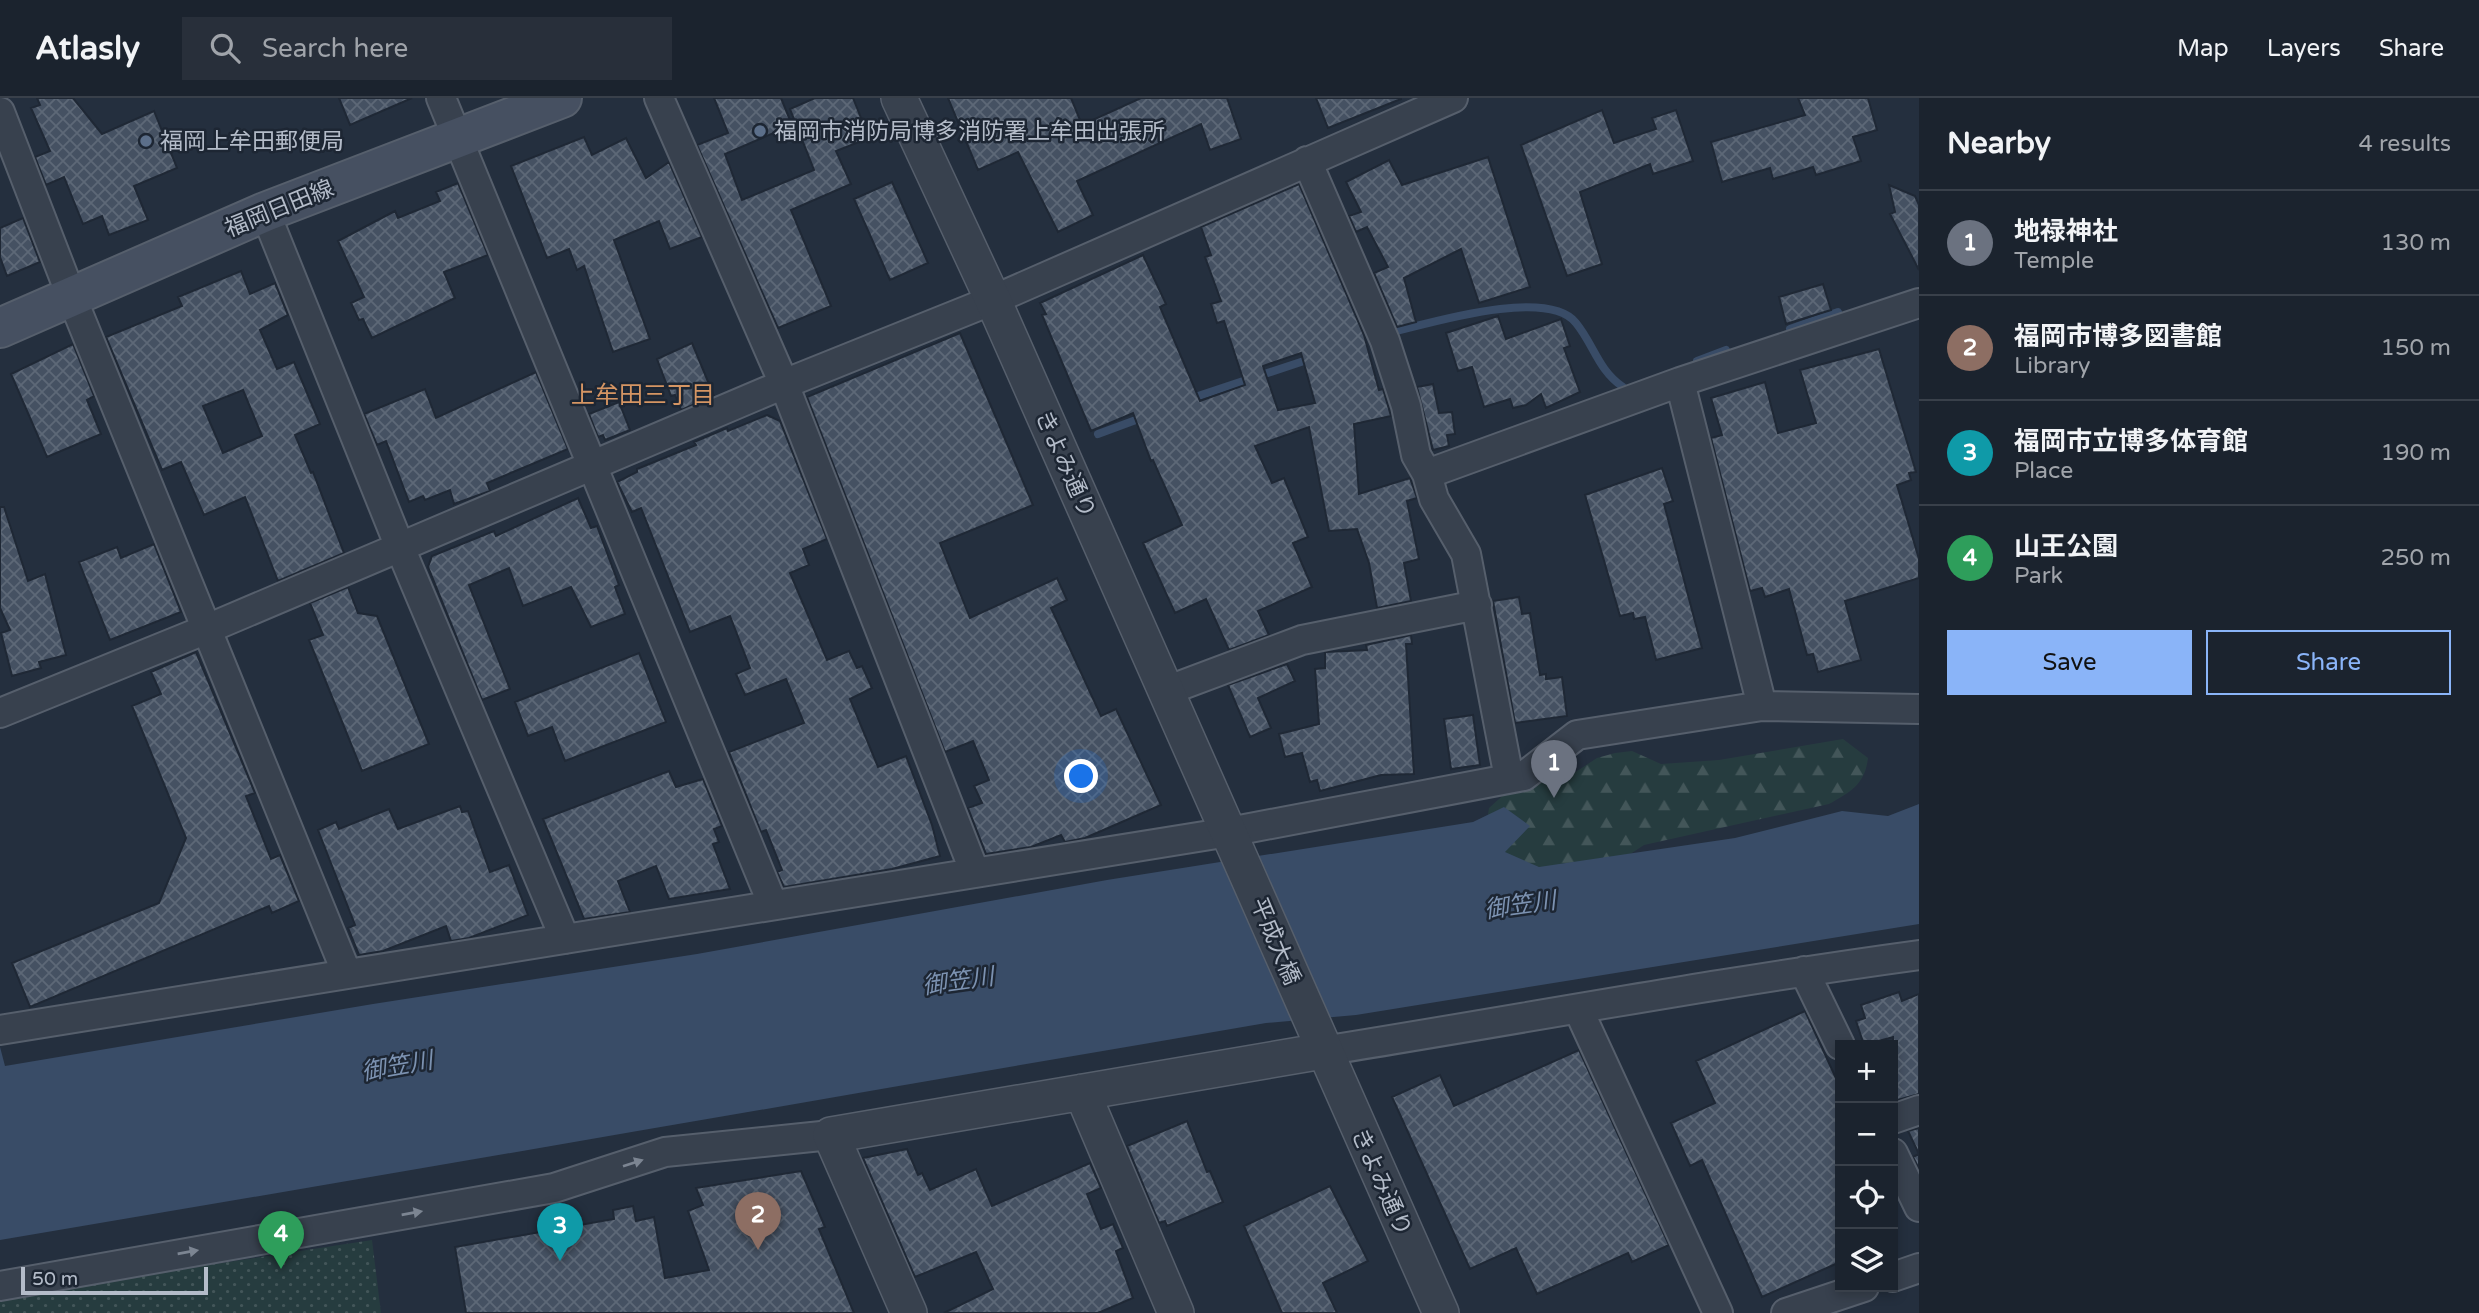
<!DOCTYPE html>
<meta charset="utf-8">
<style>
:root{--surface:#1b232e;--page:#282f3a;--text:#f1f3f6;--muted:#a0a4aa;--line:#39404a;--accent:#8ab4f8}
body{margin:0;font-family:"Varela Round","Noto Sans JP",sans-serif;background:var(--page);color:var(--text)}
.controls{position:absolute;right:21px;bottom:21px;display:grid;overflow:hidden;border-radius:0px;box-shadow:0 4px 10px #0003}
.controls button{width:63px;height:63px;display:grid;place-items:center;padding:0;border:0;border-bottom:2px solid var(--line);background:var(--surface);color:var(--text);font:35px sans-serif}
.scale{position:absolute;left:21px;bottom:18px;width:187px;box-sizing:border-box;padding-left:7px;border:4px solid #b4bcc9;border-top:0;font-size:19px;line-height:24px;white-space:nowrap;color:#b4bcc9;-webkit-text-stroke:5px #1d2633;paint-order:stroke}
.you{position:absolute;left:1082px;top:679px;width:24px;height:24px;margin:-18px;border:5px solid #fff;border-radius:50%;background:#1a73e8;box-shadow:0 0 0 10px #1a73e833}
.badge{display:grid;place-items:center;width:46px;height:46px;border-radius:50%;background:var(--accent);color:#fff;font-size:23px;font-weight:700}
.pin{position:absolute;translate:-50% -58px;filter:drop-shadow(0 2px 4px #0008)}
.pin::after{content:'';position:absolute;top:37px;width:24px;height:21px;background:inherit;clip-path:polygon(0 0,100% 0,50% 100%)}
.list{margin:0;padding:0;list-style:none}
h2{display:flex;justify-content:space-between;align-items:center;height:91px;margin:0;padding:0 28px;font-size:30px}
h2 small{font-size:23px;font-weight:400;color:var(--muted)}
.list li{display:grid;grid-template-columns:46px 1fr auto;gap:21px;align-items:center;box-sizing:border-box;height:105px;padding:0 28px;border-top:2px solid var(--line)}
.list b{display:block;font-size:26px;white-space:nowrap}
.list p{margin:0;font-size:23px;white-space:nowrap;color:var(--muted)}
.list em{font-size:23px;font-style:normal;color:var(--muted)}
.actions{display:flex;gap:14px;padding:21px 28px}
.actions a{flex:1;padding:16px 0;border:2px solid var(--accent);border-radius:0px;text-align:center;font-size:24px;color:var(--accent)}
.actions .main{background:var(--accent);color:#111}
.icon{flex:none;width:38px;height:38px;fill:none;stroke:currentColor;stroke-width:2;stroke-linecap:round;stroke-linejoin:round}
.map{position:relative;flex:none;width:1919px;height:1215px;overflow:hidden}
header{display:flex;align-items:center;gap:42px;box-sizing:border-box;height:98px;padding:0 35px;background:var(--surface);border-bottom:2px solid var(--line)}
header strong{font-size:33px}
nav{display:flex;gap:38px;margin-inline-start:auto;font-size:24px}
.search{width:490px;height:63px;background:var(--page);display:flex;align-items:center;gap:18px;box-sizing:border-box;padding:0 24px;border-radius:0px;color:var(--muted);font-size:26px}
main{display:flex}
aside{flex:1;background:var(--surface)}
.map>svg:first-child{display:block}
.forest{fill:url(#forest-firs)}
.park{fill:url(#park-dots)}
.water{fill:#394c67}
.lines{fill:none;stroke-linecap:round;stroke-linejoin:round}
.stream{stroke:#394c67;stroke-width:8}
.building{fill:url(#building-cross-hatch);stroke:#1f2835;stroke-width:2;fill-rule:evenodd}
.minor-casing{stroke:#565f6c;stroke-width:32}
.tertiary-casing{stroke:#565f6c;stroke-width:38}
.secondary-casing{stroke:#565f6c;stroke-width:42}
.minor{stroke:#38414e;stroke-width:28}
.tertiary{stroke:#38414e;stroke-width:35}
.secondary{stroke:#465061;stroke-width:38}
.oneway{fill:#7c8592}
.service-dot{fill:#5c6f8a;stroke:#1d2633;stroke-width:2.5}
.labels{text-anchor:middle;stroke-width:5;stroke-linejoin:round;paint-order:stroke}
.poi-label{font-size:23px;fill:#b4bcc9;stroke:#1d2633;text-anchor:start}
.street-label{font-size:23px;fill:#b4bcc9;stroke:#1d2633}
.neighbourhood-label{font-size:24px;fill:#d59563;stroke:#1d2633}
.water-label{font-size:24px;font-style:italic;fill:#7c92b1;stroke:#1d2633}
</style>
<header>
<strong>Atlasly</strong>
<div class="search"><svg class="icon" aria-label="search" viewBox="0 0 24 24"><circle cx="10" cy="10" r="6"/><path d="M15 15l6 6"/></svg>Search here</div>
<nav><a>Map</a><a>Layers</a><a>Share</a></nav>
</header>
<main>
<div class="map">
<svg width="1919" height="1215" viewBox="0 0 1919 1215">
<defs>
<pattern id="forest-firs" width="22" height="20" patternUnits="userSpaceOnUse" patternTransform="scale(1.75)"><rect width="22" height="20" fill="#263c3f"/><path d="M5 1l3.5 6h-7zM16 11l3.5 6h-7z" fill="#435659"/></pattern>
<pattern id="park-dots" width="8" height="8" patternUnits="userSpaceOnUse" patternTransform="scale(1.75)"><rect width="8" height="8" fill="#263c3f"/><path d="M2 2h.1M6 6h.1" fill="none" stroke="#435659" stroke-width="1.8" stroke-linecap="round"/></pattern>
<pattern id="building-cross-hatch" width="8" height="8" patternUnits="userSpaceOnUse" patternTransform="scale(1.75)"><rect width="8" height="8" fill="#455162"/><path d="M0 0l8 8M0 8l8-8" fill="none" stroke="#5d6877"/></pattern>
</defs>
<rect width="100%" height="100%" fill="#242f3e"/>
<path class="forest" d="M1843,641L1868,660C1865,686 1851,694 1829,706L1644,747L1603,774L1540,784L1485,737L1489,710L1509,692L1543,676L1574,675L1597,660L1615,655L1632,653L1661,666L1719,662Z"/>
<path class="park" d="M372,1142L381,1215H0V1199Z"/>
<path class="water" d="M1919,706V826L1356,917L1266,925C844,997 422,1071 0,1142V949L5,968L373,906L697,856L1107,782L1473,724L1504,709L1530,728L1505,754L1539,769L1735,740L1842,713L1888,718Z"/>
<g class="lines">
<path class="stream" d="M1790,231L1838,214
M1393,234C1430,225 1548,189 1576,225C1594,247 1598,272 1623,289
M1697,263L1726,252
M1189,301L1313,260
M1098,336L1144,319"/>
</g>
<path class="building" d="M37,0H73L102,36L154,13L177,70L134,88L148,122L109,137L102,118L83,126L64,79L46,87L35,59L50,53L31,10L40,7Z
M339,0H412L350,27Z
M714,0H781L792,27L725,56L742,102L814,72L790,11L815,0H853L869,40L836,53L851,86L791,112L831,208L778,230L697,47L728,35Z
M948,0H1071L1082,27L1141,0H1227L1241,41L1210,52L1201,26L1077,83L1093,117L1058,134L1018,54L978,72Z
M1316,0H1401V1L1328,30Z
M1798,0H1868L1877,32L1853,39L1861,63L1816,77L1813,69L1773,81L1770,70L1722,84L1711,44L1805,17Z
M1602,12L1614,45L1656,31L1652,20L1676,12L1693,63L1653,76L1650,66L1580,94L1602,166L1567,178L1521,47Z
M584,39L592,57L626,40L646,80L669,64L702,139L670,151L659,123L614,142L650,241L613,254L584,168L577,172L569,151L547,160L511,68Z
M1488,59L1530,189L1479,205L1461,151L1404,180L1416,224L1397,229L1374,175L1388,169L1367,129L1356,134L1349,118L1361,114L1346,84L1389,62L1402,87Z
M892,84L928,165L890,182L854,101Z
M458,85L488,157L444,174L455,200L372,240L363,221L359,222L351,205L364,199L338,143L395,113L398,120L440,103L436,94Z
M1299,86L1364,237L1379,292L1383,291L1391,318L1354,326L1359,396L1410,380L1417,400L1407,403L1419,461L1404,465L1411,503L1377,510L1369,465L1357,431L1329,433L1309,329L1255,348L1272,385L1284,380L1308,439L1293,445L1312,489L1258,513L1269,537L1229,552L1206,501L1175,515L1143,445L1182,427L1153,362L1151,363L1133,315L1091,333L1042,217L1046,216L1040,205L1143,157L1166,206L1160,209L1200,303L1245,287L1224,223L1217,225L1211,206L1221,203L1205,159L1211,157L1201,129ZM1301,255L1315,305L1278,312L1263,268Z
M1889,87L1915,98L1919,107V172L1890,116L1895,114Z
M23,120L40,164L7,178L0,159V130Z
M241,173L250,196L275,185L288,217L260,232L277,271L294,264L320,326L295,337L311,375L313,374L344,455L278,483L245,399L204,417L181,364L162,372L106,239L182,208L178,199ZM243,292L262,338L223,355L203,308Z
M1823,186L1831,212L1786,226L1779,199Z
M1498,218L1506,241L1561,221L1570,248L1564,250L1580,294L1546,310L1541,296L1526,307L1513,310L1510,301L1484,309L1472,269L1458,273L1446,235Z
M960,235L1033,407L940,445L970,520L1057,480L1067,502L1051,510L1101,618L1116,611L1161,707L1085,740L1065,744L1061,737L1031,749L986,756L968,710L982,705L974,688L989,682L973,643L945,654L807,299Z
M692,245L714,298L681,312L675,297L671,298L657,261Z
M73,246L94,298L87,302L101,336L47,359L11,276Z
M1879,251L1916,374L1909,375L1911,382L1897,387L1919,461V480L1845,503L1861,562L1818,574L1813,556L1807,557L1789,491L1765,499L1762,490L1750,493L1711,340L1722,337L1711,300L1765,284L1778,335L1816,325L1800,272Z
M536,274L568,351L487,385L490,393L454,406L450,392L425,402L423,398L409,404L386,343L377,347L364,316L425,291L436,320Z
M1433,286L1439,315L1452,314L1455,336L1447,337L1449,348L1433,352L1417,289Z
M619,304L630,332L605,342L603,337L598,339L589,316Z
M767,317L780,323L827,441L803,451L809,467L790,475L827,562L849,553L857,570L862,568L872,590L850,601L878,669L906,658L932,727L940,758L892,771L784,789L777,774L782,772L766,732L761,734L729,654L804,625L786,581L745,597L736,576L750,570L730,518L690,534L641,410L632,414L617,384L637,374V371L696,347L694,344L727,330L728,333Z
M1662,370L1673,403L1664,406L1702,550L1656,562L1645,519L1634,521L1633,515L1620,518L1585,397Z
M578,400L591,430L597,428L619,487L615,489L625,516L591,529L571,489L523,508L509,470L469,487L510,591L482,602L428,469L432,458L494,433L496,438Z
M0,409H4L28,483L45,476L66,557L39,564L41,570L12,578L1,535L10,532L0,510Z
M154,446L181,514L110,542L79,464L117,449L121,460Z
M348,489L358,515L377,518L429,646L362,673L309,542L323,537L310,505Z
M1519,499L1522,516L1530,515L1540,577L1546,576V581L1562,579L1567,618L1515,625L1493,503Z
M1411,537L1412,546H1406L1414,676L1381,677L1320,693L1317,682L1310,684L1302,655L1285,659L1279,636L1319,626L1315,571L1325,570V554L1367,552L1366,547Z
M196,554L255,695L246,698L271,761L280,757L299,803L272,815L269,808L30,909L12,865L159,805L186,740L132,608L161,596L151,574Z
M639,555L666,624L565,663L552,629L528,638L515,604Z
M1287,566L1295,583L1258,600L1271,630L1250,639L1228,587Z
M1473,617L1480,667L1451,671L1444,621Z
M669,673L676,689L703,681L722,728L714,731L719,744L713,746L730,791L669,801L656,768L618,783L630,814L584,821L543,721Z
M460,708L462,714L468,713L490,774L509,767L528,817L469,840L451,843L446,828L383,853L359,857L348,830L355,827L318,732L336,724L339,731L389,711L398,731Z
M1899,894L1902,903L1919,896V996L1894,1003L1893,939L1864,947L1856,923L1865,920L1861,907Z
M1805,913L1840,989V1164L1762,1199L1702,1062L1690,1068L1671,1025L1715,1005L1696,963Z
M1579,952L1669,1147L1632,1164L1628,1155L1537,1196L1516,1150L1470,1171L1392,999L1440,977L1454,1008Z
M1187,1023L1207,1074L1210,1073L1223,1104L1167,1128L1165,1123L1159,1125L1127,1048Z
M1919,1030V1071L1913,1059L1919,1056L1908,1033Z
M907,1051L918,1077L922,1075L930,1092L976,1071L992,1108L1090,1065L1101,1090L1087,1096L1101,1131L1113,1126L1123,1150L1116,1153L1133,1200L1098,1215H944L993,1191L976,1154L915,1179L863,1060Z
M801,1073L825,1129L819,1131L854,1215H466L455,1149L614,1121L613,1112L633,1108L636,1123L654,1119L665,1180L709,1172L688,1113L703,1107L696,1090Z
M1330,1088L1368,1163L1323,1185L1337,1215H1282L1244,1128Z"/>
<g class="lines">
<g class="minor-casing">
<path id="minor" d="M441,0L773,807
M659,0L784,286L975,775
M0,14L72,200L347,876
M1307,63L1385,243L1406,308L1416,357L1427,376L1434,401L1466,456L1509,680
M265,114L399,447L565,841
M1680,284L1762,608
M1427,376L1680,284L1919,205
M1166,593L1302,542L1477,507
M0,615L207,531L784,286L993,202L1453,0
M1804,873L1840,947
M1579,913L1718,1215
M0,932L1229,734L1524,678L1577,637L1762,608L1919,611
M1323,953C1522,921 1720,884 1919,857
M1893,1021L1919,1012
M1893,1055L1919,1109
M1893,1179L1919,1170
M0,1188L554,1090L665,1054L831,1037
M1786,1215L1864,1189"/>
</g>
<g class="tertiary-casing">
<path id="tertiary" d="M899,0L993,202L1441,1215
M1082,994L1176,1215
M909,1215L831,1037L1323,953"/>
</g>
<g class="secondary-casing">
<path id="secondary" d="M0,230L265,114L562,0"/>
</g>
<use href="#minor" class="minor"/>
<use href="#tertiary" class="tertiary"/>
<use href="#secondary" class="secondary"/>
</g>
<defs><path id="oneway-solid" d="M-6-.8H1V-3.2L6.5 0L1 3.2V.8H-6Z" transform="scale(1.75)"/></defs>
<g class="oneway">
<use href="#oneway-solid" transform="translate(633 1065) rotate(-18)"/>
<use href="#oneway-solid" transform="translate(412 1115) rotate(-10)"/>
<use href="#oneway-solid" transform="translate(188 1154) rotate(-10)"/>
</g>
<g class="service-dot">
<circle cx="760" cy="33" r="7"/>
<circle cx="146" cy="43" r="7"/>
</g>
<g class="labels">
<g class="poi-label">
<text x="774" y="41">福岡市消防局博多消防署上牟田出張所</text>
<text x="160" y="51">福岡上牟田郵便局</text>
</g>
<g class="street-label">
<text transform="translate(279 110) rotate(-22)" y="8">福岡日田線</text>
<text transform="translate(1066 366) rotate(66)" y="8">きよみ通り</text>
<text transform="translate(1276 843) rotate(67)" y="8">平成大橋</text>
<text transform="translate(1382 1084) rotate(66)" y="8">きよみ通り</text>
</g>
<g class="neighbourhood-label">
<text x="643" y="305">上牟田三丁目</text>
</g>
<g class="water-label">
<text transform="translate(1520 807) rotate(-8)" y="8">御笠川</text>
<text transform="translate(958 883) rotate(-8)" y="8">御笠川</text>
<text transform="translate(397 968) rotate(-10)" y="8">御笠川</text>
</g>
</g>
</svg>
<div class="controls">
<button>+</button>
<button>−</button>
<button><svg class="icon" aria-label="locate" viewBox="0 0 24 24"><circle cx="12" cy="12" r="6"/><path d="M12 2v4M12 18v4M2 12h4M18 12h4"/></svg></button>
<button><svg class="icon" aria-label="layers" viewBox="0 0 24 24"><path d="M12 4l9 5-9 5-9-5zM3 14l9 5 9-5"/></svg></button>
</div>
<div class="scale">50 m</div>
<div class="you"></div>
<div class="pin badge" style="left:1554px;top:700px;background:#6b7280">1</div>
<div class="pin badge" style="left:758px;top:1152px;background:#8d6e63">2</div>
<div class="pin badge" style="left:560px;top:1163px;background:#0f9aa8">3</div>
<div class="pin badge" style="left:281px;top:1171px;background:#2e9e5b">4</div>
</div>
<aside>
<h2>Nearby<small>4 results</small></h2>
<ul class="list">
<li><span class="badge" style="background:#6b7280">1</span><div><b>地禄神社</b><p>Temple</p></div><em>130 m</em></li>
<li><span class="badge" style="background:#8d6e63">2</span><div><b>福岡市博多図書館</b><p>Library</p></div><em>150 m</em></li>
<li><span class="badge" style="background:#0f9aa8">3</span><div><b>福岡市立博多体育館</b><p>Place</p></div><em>190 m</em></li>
<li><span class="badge" style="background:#2e9e5b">4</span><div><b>山王公園</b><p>Park</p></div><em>250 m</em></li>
</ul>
<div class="actions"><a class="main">Save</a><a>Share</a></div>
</aside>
</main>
